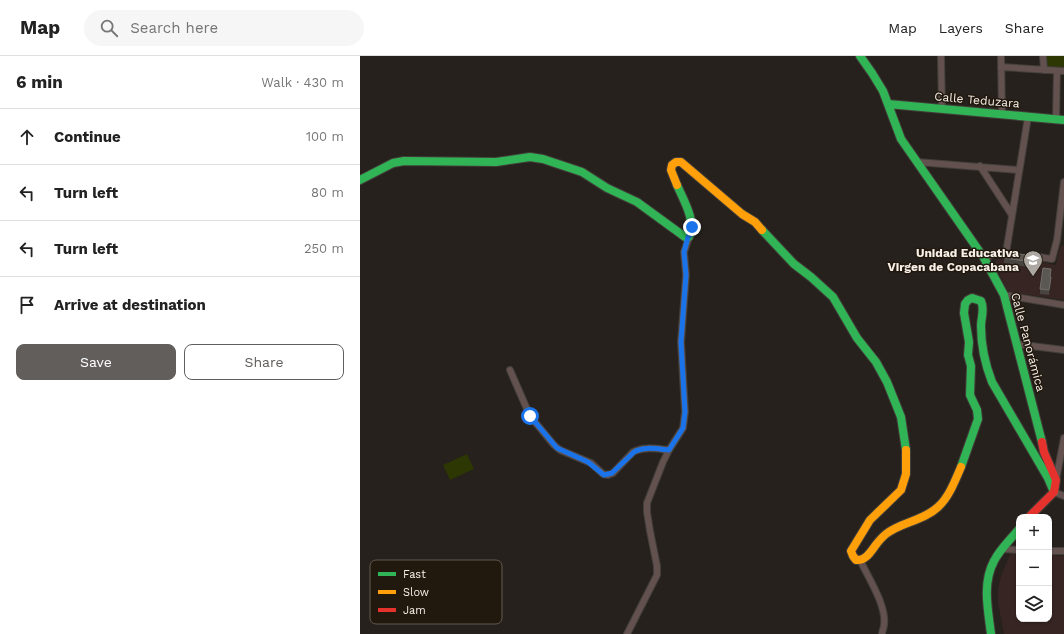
<!DOCTYPE html>
<meta charset="utf-8">
<style>
:root{--surface:#fff;--page:#f6f6f6;--text:#222;--muted:#767676;--line:#e0e0e0;--accent:#615e5c}
body{margin:0;font-family:"Work Sans",sans-serif;background:var(--page);color:var(--text)}
.controls{position:absolute;right:12px;bottom:12px;display:grid;overflow:hidden;border-radius:8px;box-shadow:0 1px 3px #0004}
.controls button{width:36px;height:36px;display:grid;place-items:center;padding:0;border:0;border-bottom:1px solid var(--line);background:var(--surface);color:var(--text);font:20px sans-serif}
.stop{position:absolute;width:12px;height:12px;margin:-9px;border:3px solid #1a73e8;border-radius:50%;background:#fff}
.stop.end{background:#1a73e8;border-color:#fff;box-shadow:0 1px 4px #0008}
.list{margin:0;padding:0;list-style:none}
h2{display:flex;justify-content:space-between;align-items:center;height:52px;margin:0;padding:0 16px;font-size:17px}
h2 small{font-size:13px;font-weight:400;color:var(--muted)}
.list li{display:grid;grid-template-columns:26px 1fr auto;gap:12px;align-items:center;box-sizing:border-box;height:56px;padding:0 16px;border-top:1px solid var(--line)}
.list b{display:block;font-size:15px;white-space:nowrap}
.list em{font-size:13px;font-style:normal;color:var(--muted)}
.actions{display:flex;gap:8px;padding:12px 16px}
.actions a{flex:1;padding:9px 0;border:1px solid var(--accent);border-radius:8px;text-align:center;font-size:14px;color:var(--accent)}
.actions .main{background:var(--accent);color:#fff}
.icon{flex:none;width:22px;height:22px;fill:none;stroke:currentColor;stroke-width:2;stroke-linecap:round;stroke-linejoin:round}
.map{position:relative;flex:none;width:704px;height:578px;overflow:hidden}
header{display:flex;align-items:center;gap:24px;box-sizing:border-box;height:56px;padding:0 20px;background:var(--surface);border-bottom:1px solid var(--line)}
header strong{font-size:19px}
nav{display:flex;gap:22px;margin-inline-start:auto;font-size:14px}
.search{width:280px;height:36px;background:var(--page);display:flex;align-items:center;gap:10px;box-sizing:border-box;padding:0 14px;border-radius:22px;color:var(--muted);font-size:15px}
main{display:flex}
aside{flex:1;background:var(--surface)}
.map>svg:first-child{display:block}
.education{fill:#362523}
.green{fill:#2c3704}
.lines{fill:none;stroke-linecap:round;stroke-linejoin:round}
.street-casing{stroke:#423e3a;stroke-width:8}
.fast-casing{stroke:#423e3a;stroke-width:10}
.slow-casing{stroke:#423e3a;stroke-width:10}
.jam-casing{stroke:#423e3a;stroke-width:10}
.street{stroke:#62514e;stroke-width:6}
.fast{stroke:#30b455;stroke-width:8}
.slow{stroke:#ff9f0a;stroke-width:8}
.jam{stroke:#e5322d;stroke-width:8}
.wall{fill:#484440}
.shaded-wall{fill:#332e2a}
.building{fill:#5b5752;stroke:#736f6a}
.route{stroke:#1a73e8;stroke-width:5}
.labels{text-anchor:middle;stroke-width:3;stroke-linejoin:round;paint-order:stroke}
.street-label{font-size:12px;fill:#f7f1ea;stroke:#21190e}
.poi-label{font-size:12px;font-weight:bold;fill:#f7f1ea;stroke:#21190e;text-anchor:end}
.key{fill:#21190e;stroke:#615a50;stroke-width:1}
.key-label{font-size:11px;fill:#f7f1ea}
</style>
<header>
<strong>Map</strong>
<div class="search"><svg class="icon" aria-label="search" viewBox="0 0 24 24"><circle cx="10" cy="10" r="6"/><path d="M15 15l6 6"/></svg>Search here</div>
<nav><a>Map</a><a>Layers</a><a>Share</a></nav>
</header>
<main>
<aside>
<h2>6 min<small>Walk · 430 m</small></h2>
<ul class="list">
<li><svg class="icon" aria-label="ahead" viewBox="0 0 24 24"><path d="M12 20V5M6 11l6-6 6 6"/></svg><div><b>Continue</b></div><em>100 m</em></li>
<li><svg class="icon" aria-label="left" viewBox="0 0 24 24"><path d="M17 20v-9H6M10 6l-5 5 5 5"/></svg><div><b>Turn left</b></div><em>80 m</em></li>
<li><svg class="icon" aria-label="left" viewBox="0 0 24 24"><path d="M17 20v-9H6M10 6l-5 5 5 5"/></svg><div><b>Turn left</b></div><em>250 m</em></li>
<li><svg class="icon" aria-label="arrive" viewBox="0 0 24 24"><path d="M6 21V4h12l-3 4 3 4H6"/></svg><div><b>Arrive at destination</b></div></li>
</ul>
<div class="actions"><a class="main">Save</a><a>Share</a></div>
</aside>
<div class="map">
<svg width="704" height="578" viewBox="0 0 704 578">
<rect width="100%" height="100%" fill="#26211c"/>
<path class="education" d="M704,189V244L650,236L647,234L635,208L636,204L646,200L696,209L700,191L701,190Z
M653,497H659V563H689V499L704,500V578H644L638,547V532L642,517L650,499Z"/>
<path class="green" d="M686,0H704V12L687,11Z
M107,398L114,413L90,424L83,409Z"/>
<g class="lines">
<g class="street-casing">
<path id="street" d="M581,0L582,53
M641,0L642,58
M683,0L684,14
M641,11L704,15
M696,63L697,15
M557,106L659,114
M620,110L652,159
M646,197L668,61
M672,200L692,203L697,184L704,126
M624,202L637,197L653,198
M644,239L704,249
M656,288L704,294
M150,314L170,360L194,389L200,394L231,407L243,418L248,419L253,417L273,396C283,390 298,393 309,394
M696,424L704,382
M694,436L704,440
M643,493L659,494
M689,495H704
M500,504C508,521 527,550 524,569C524,572 522,575 522,578
M267,578L297,519V510L290,475L287,456V447L303,406L309,394L323,372L325,356L321,286L326,219L324,196L329,181"/>
</g>
<g class="fast-casing">
<path id="fast" d="M500,0L512,17L523,35L541,83L624,202L644,239L682,386
M528,48L704,64
M0,124L33,107L44,105L136,106L170,101L183,103L222,116L247,132L277,146L325,181H329C337,166 323,143 317,129
M402,174L434,208L451,221L473,241L497,282L516,306L527,326L541,361L546,394
M601,411L618,363L617,354L610,339L611,310L608,299L609,286L604,257L605,248L608,244L612,242L621,245C625,253 621,262 621,270C621,290 625,308 632,326L688,422L694,436
M631,578C628,554 622,527 634,505C640,493 651,483 659,473"/>
</g>
<g class="slow-casing">
<path id="slow" d="M317,129L311,114L312,109L316,106H321L382,158L395,166L402,174
M546,394V418L541,434L510,464L491,495L493,500L496,504C505,505 510,497 515,490C518,486 521,482 526,478C541,466 563,465 578,451C589,441 595,425 601,411"/>
</g>
<g class="jam-casing">
<path id="jam" d="M669,461L694,436L696,424L684,396L682,386"/>
</g>
<use href="#street" class="street"/>
<use href="#fast" class="fast"/>
<use href="#slow" class="slow"/>
<use href="#jam" class="jam"/>
</g>
<path class="wall" d="M644,202L680,206L679,213L644,207Z
M691,219V227L689,239L680,238V233Z"/>
<path class="shaded-wall" d="M691,221V227L689,239V234Z"/>
<path class="building" d="M646,196L680,201L679,207L644,202Z
M683,212L691,213L690,221H691L689,234L680,233Z"/>
<g class="lines">
<path class="route" d="M170,360L197,392L228,406L244,419L252,417L274,396C283,390 298,393 309,394L323,372L325,356L321,286L326,219L324,196L328,181L332,177V171"/>
</g>
<defs>
<g id="school-pin" transform="scale(1)"><path d="M0 17L-7.5 6A9.5 9.5 0 1 1 7.5 6Z" fill="#aea8a2" stroke="#21190e"/><path d="M0-5L7-2L0 1L-7-2ZM-4 1L0 2.5L4 1V4Q0 6-4 4Z" fill="#fff"/></g>
</defs>
<g fill-rule="evenodd">
<use href="#school-pin" x="673" y="204"/>
</g>
<g class="labels">
<g class="street-label">
<text transform="translate(617 44) rotate(5)" y="4">Calle Teduzara</text>
<text transform="translate(668 286) rotate(75)" y="4">Calle Panorámica</text>
</g>
<g class="poi-label">
<text x="659" y="201">Unidad Educativa<tspan x="659" dy="14">Virgen de Copacabana</tspan></text>
</g>
</g>
<rect x="10" y="504" width="132" height="64" rx="6" class="key"/>
<rect x="18" y="516" width="18" height="4" fill="#30b455"/>
<rect x="18" y="534" width="18" height="4" fill="#ff9f0a"/>
<rect x="18" y="552" width="18" height="4" fill="#e5322d"/>
<g class="key-label">
<text x="43" y="522">Fast</text>
<text x="43" y="540">Slow</text>
<text x="43" y="558">Jam</text>
</g>
</svg>
<div class="controls">
<button>+</button>
<button>−</button>
<button><svg class="icon" aria-label="layers" viewBox="0 0 24 24"><path d="M12 4l9 5-9 5-9-5zM3 14l9 5 9-5"/></svg></button>
</div>
<div class="stop" style="left:170px;top:360px"></div>
<div class="stop end" style="left:332px;top:171px"></div>
</div>
</main>
